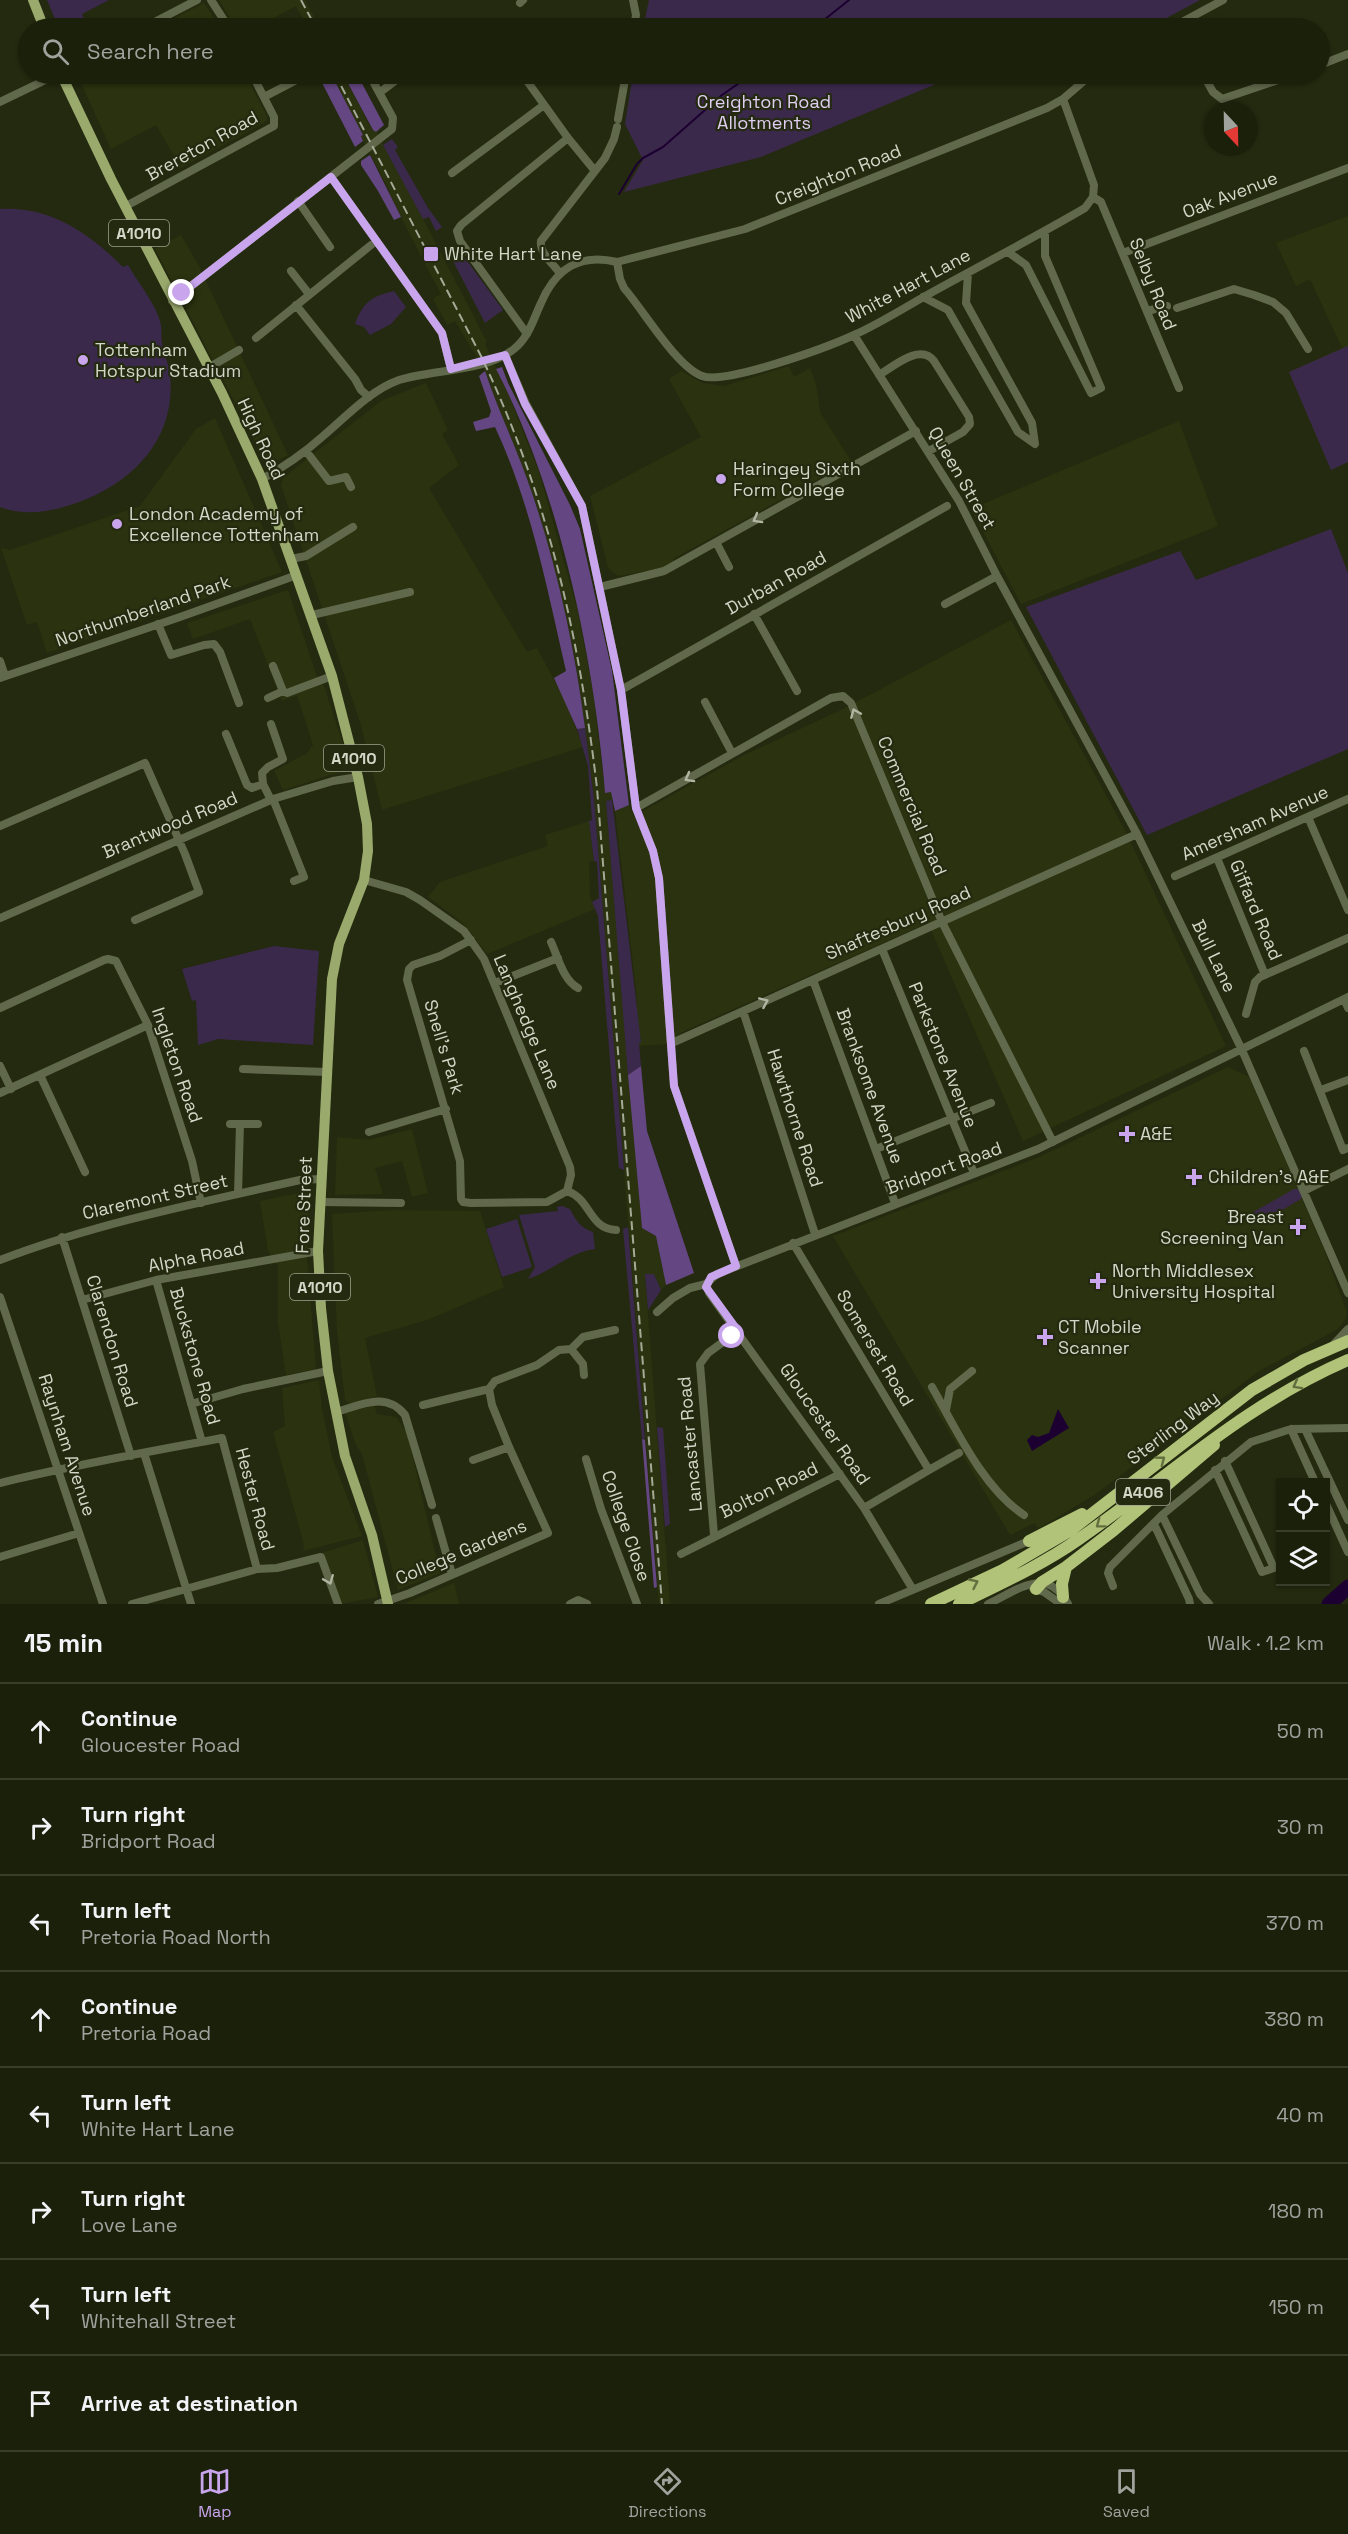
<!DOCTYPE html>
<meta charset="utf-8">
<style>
:root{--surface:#1b200b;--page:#282d19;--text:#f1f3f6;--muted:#a0a39d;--line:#393e2c;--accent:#c9a5ee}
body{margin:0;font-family:"Space Grotesk",sans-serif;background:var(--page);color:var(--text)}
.controls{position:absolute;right:18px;bottom:18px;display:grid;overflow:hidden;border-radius:0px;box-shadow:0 2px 4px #0004}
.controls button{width:54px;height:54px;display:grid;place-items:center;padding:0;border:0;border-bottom:2px solid var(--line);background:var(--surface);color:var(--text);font:30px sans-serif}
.compass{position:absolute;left:1204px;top:102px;width:54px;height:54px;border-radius:50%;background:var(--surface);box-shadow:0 2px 4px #0004;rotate:158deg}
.stop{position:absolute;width:18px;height:18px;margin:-14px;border:4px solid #c9a5ee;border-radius:50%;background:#fff}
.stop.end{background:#c9a5ee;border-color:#fff;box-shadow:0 2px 6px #0008}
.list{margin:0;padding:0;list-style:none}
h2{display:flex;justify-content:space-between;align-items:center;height:78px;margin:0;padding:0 24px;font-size:26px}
h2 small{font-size:20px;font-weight:400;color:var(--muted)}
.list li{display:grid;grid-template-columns:39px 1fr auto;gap:18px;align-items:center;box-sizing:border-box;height:96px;padding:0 24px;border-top:2px solid var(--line)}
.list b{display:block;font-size:22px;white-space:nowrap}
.list p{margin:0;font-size:20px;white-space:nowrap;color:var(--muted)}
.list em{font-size:20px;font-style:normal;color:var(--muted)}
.icon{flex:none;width:33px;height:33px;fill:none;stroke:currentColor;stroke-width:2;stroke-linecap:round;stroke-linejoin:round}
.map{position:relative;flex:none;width:1348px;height:1604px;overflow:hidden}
.search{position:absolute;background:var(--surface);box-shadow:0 2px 4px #0004;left:18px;right:18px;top:18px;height:66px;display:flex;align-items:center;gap:15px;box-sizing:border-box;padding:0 21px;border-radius:33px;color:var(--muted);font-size:22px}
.sheet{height:846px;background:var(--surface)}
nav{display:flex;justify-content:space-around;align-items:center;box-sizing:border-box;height:84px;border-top:2px solid var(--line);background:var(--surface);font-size:16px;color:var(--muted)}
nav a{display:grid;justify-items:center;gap:3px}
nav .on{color:var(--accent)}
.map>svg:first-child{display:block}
.built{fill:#2a320f}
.green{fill:#3b294c}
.forest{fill:#644682}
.water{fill:#1c0031}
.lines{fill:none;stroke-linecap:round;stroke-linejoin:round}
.stream{stroke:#1c0031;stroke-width:2}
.river{stroke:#1c0031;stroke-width:15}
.minor{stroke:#61694c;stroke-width:8}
.major{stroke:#9aaa6d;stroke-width:10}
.highway{stroke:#b0c379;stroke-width:12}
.rail{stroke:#a5aa97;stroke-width:2;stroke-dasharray:9 4.5;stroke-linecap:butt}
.oneway{stroke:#b0b6a2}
.oneway2{stroke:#636f3f}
.route{stroke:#c9a5ee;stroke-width:8}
.poi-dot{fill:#c9a5ee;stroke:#242a0f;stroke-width:2}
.labels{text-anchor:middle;stroke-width:4.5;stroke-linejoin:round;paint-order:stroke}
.shield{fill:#242a0f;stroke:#9ea390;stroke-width:1.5}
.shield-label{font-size:16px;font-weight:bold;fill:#d2d7c7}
.park-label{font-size:18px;fill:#dfcef2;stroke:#242a0f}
.street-label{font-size:18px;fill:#d2d7c7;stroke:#242a0f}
.poi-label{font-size:18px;fill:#d2d7c7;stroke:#242a0f;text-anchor:start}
</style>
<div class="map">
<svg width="1348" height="1604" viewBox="0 0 1348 1604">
<rect width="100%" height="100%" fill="#242a0f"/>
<path class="built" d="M219,0H305L320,28H308L296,6L255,28H236Z
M204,3L220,28H155Z
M77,74H245L267,116V121L181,168L156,125L111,149Z
M331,74H343L372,130L375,129L405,184L487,342L485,343L489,353L505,386L539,472L577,608L593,691L605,792H612V800L606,801L642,1227L656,1236L666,1285L661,1290L654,1274L645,1275L670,1604H659L594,799L573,648L540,519L485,371L455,321L447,325L436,304L433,299L441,294L388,193L390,192L361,136L362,135Z
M1348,216V462L1331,470L1289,372L1342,348L1310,279L1296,286L1276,243Z
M181,235L199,266L288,455L268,466L155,249Z
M789,366L794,377L810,368L816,384L820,412L851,461L673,559L674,562L662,568L618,576L608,568L590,496L701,437L669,379L681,371L702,383L724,386Z
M426,383L448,430L442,434L459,465L429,488L527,652L537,648L566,702L583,747L382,810L361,725L281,485L284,477L381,401Z
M215,418L282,572L47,653L37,622L27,625L1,548L10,550L140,506L196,429Z
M1179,421L1218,526L1021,604L971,509Z
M288,590L317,677L324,686L348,759L346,770L283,790L274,771L307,753L313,745L297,695L282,701L250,619L193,639L187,623Z
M1011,620L1126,832L1226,1046L1023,1141L928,923L684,1031L667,1044L639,1046L636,990L615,811L629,805L634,816L744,755L843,709Z
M589,821L594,861H589L590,896L595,909L487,954L463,923L428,897L440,882L548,846L545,835Z
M1228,1067L1249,1077L1324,1250L1347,1312L1346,1318L1338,1329L1259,1371L1096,1494L1041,1527H1037L1035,1523L1010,1535L833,1236L1037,1158Z
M412,1129L428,1193L412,1197L402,1161L375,1168L383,1194L335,1195L337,1137L369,1140Z
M299,1193H309L307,1258L316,1369L286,1375L278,1322V1266L268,1251L260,1201Z
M392,1210L480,1211L504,1287L427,1320L365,1338L377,1396L350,1404L345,1400L337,1330L332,1214Z
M319,1380L322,1408L332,1457L362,1536L303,1551L304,1545L273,1432L285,1426L282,1388Z
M374,1404L377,1414L396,1417L407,1433L440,1573L398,1590L362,1454L356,1445L345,1412Z
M363,1540L378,1597L340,1604L322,1553Z
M454,1583L459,1604H403Z"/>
<path class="green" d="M47,0H109L82,14L88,28H59Z
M649,0H1200L1148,28H643Z
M633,74H960L761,157L624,192L643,160L625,124Z
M392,139L398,147L395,150L428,208L442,227L436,231L429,217L423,219L383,145Z
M0,209C50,206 89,233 123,267L128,265C138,283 154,301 160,321C162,328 161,336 162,343C165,354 168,364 170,375C176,433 140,476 89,498C60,510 30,518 0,507Z
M462,254L503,310L485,323L452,259Z
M394,291L406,307L391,324L370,335L364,327L355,324C363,302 372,296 394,291Z
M1348,346V462L1331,470L1289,372Z
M1331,529L1348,573V749L1147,835L1026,607L1180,551L1196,580Z
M585,728L594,799L624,1170L619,1168L598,916L592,902L599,898L597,862L594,861L589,821L592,820L588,766L577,729Z
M612,800L641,1042L639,1043L641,1066L628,1075L606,801Z
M274,946L319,951L313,1045L218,1039L198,1045L196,1000L192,1001L182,969Z
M1294,1189H1299L1302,1197L1301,1199L1258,1224H1252L1249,1221L1252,1213Z
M562,1206L570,1209C576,1220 580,1228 593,1232L595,1249C570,1252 552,1271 528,1279L535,1267L519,1215L558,1211L557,1207Z
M517,1219L532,1267L502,1277L486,1229Z
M628,1227L645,1440L642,1438L623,1229Z
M645,1274H654L661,1290L648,1310Z
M657,1427L663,1428L670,1524L665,1527Z"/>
<path class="forest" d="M319,74H331L363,135L361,136L363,141L355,147L318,75Z
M343,74H357L384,125L376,132L373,130Z
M370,155L401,217L394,220L378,191L361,165V161Z
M502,367L508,383L570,505L580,529L612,671L629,805L615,811L611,792L605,793C594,657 559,490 496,369Z
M485,371C499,413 519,453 533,496C558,571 575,649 585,728L577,729L554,678L566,671C547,588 531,504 495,427L476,431L473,422L489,417L491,411L479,376Z
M641,1066L647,1131L694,1273L666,1285L656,1236L642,1228L628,1075Z
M642,1439L645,1440L657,1587L654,1588Z"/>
<path class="water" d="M1058,1409L1069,1428L1032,1451L1027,1440L1032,1435L1038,1437L1049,1433Z"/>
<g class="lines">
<path class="stream" d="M814,28L849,0
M619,194L637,164L643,158L663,147L722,95L752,74"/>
<path class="river" d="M1329,1604L1348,1587"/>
<path class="minor" d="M211,0L229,28
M633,0L636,15L634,28
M520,3L523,0
M143,28L197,0
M477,28H479
M1171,28L1223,0
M1320,65L1348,54
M522,74L568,138L595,171
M1203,74L1213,92L1222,99L1296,74
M383,90L404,74
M264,97L308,74
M0,102L58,74
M618,119L626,74
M452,173L544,105
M331,177L442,333L451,369
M1093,197L1101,202L1179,388
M298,201L330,247
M126,206L274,126V117L252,74
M1008,252L1026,265L1091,393L1101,388L1045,256V231
M1123,253L1348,168
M617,262L620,279L624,288C644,311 676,366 702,376C725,385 828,347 854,335C883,322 910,304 938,289C987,262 1037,236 1085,208L1093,197L1094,185L1063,99
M617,262L745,229L1047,108L1063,99L1092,74
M291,271L309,294
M560,273C553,264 539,252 541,241L605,158L614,139L617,127
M923,297L948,310L1018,432L1035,444L1032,423L966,303L968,273
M172,301L392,129L393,118L369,74
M296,305L355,379L361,390L369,397
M1177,308L1234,289L1254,295L1273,302L1286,313L1308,349
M1147,311L1167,306
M527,334L460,241L457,231L461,225L568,138
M854,335L959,501L997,576L1137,834L1242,1050L1348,1293
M256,338L376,241
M505,355L526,404L582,506L621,690L636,808L653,851L659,878L674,1086L736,1266
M208,368L239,350
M879,375C894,366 920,343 934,361L969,417L970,424L963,432L929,451
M306,451L329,481L346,477L351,487
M262,479C284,467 304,453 322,437C346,417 369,391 399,380C433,369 486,372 514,349C529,337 533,320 541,303C556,268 580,253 617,262
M716,542L729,567
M291,559L306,556L353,527
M600,587L664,571L916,431
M945,604L997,576
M754,614L797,691
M312,615L410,592
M158,624L171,655L204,645L214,644L220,652L239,703
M0,661L5,676
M273,666L283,691L287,693L332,676
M0,678L180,617L297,575
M621,690L947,506
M268,698L283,691
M705,702L732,753
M226,734L247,785L252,788L263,784
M273,799L304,877L294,881
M271,800L263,784L262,773L268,767L283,759L271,724
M636,808L831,698L843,696L851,703L942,922L1053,1142
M1308,817L1348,910
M0,826L145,763L185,854L199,892L135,920
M1217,858L1265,975
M1175,876L1348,799
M364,880L406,892L420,900L464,931L484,959L570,1167L571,1175L567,1191L547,1202L471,1203L463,1202L461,1199L460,1161L407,980L409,969L413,965L440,956L471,940
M0,918L273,799L333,781L358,777
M551,942C558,957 563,980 578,988
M882,949L974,1173
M813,980L895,1203
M495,983L558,958
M1344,999L1348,1008
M0,1008L104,960L108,959L116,961L148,1025L192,1161L201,1203
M743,1011L815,1234
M1246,1014L1255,982L1260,977L1348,938
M672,1043L1137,834
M1304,1051L1343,1150L1348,1148
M0,1066L11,1089
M243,1069L326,1072
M40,1075L85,1172
M1321,1090L1348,1080
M0,1093L148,1025
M230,1124H258
M369,1132L446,1109
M876,1149L991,1103
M567,1191C591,1199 589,1229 616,1230
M1304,1191L1348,1169
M238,1194L240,1124
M320,1202L401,1203
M62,1237L131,1456
M793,1243L929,1470L864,1508
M0,1260C97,1223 198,1203 300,1180L321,1179
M156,1280L202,1442
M706,1284L709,1293L864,1508L912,1588
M0,1297L103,1604
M82,1300L156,1280L318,1251
M657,1312L673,1298L690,1288L706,1284L717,1274L1038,1149L1348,997
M1334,1344L1348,1329
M571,1349L583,1337L615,1330
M571,1349L583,1364L584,1375
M932,1387C956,1429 983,1488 1024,1515
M191,1404L243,1389L328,1371
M423,1405L489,1389
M946,1410L950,1389L972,1371
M336,1412C361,1405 386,1391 405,1415L432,1505
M1291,1429L1315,1482
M1305,1429L1348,1520
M144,1453L191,1604
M586,1459L601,1509L637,1604
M473,1460L509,1447
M929,1470L959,1453
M1215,1470L1262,1572L1274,1568L1225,1461
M0,1483C73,1465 148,1452 222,1438L257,1569
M1326,1504L1348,1552
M1162,1515L1200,1594L1209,1604
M436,1518L452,1574
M1154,1524L1189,1599L1190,1604
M714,1535L700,1364L708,1353L738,1331
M681,1554L840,1474
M0,1557L79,1533
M1113,1586L1108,1573L1110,1567L1162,1515L1251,1442L1291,1429L1348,1428
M1033,1588L1044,1592L1061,1604
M132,1604L257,1569L277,1568L321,1557L338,1604
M378,1604L410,1593L548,1533L509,1447L492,1405L489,1389L495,1381L537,1365L559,1350L571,1349
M570,1604L578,1600L587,1604
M879,1604L1029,1541
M988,1604C1018,1590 1046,1565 1068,1604"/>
<path class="major" d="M33,0L44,28
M61,74L111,179L222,393L262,479L332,676L358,777L367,824L368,851L364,880L339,944L332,979L318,1251L321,1308L328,1371L345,1456L372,1535L388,1604"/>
<path class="highway" d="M1029,1541L1082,1514
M1036,1589L1042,1582L1066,1567L1114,1530L1214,1445
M1063,1597L1062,1584L1066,1567
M931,1604L1003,1570L1071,1530L1252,1390L1304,1360L1348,1341
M959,1604C1000,1584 1042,1565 1079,1539C1170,1476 1244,1405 1348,1360"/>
<path class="rail" d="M301,0L316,28
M335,74L481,356C548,496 579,635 597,788L662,1604"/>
</g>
<defs><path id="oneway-chevron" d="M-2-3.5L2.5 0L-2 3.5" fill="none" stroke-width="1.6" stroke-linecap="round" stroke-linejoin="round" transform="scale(1.5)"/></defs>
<g class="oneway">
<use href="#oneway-chevron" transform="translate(757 519) rotate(151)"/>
<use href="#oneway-chevron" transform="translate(855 713) rotate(-113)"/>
<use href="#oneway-chevron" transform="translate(689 778) rotate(151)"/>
<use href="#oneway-chevron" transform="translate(764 1002) rotate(-24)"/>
<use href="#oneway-chevron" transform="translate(329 1580) rotate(68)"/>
</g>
<g class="oneway2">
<use href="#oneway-chevron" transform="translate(1297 1385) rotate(151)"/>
<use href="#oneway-chevron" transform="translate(1161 1460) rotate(-37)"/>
<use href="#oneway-chevron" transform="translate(1100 1524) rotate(143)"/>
<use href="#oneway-chevron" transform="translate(974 1583) rotate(-25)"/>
</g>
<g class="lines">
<path class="route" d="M182,293L331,177L442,333L451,369L505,355L525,404L582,506L621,690L636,808L653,851L659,878L674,1086L736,1266L711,1277L706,1287L738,1331L732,1336"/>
</g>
<g class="poi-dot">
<rect x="423" y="246" width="16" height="16" rx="3"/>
<circle cx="83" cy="360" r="6"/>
<circle cx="721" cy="479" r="6"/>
<circle cx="117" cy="524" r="6"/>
<path d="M1124 1125h6v6h6v6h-6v6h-6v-6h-6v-6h6z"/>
<path d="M1191 1168h6v6h6v6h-6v6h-6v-6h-6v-6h6z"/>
<path d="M1295 1218h6v6h6v6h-6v6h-6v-6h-6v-6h6z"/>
<path d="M1095 1272h6v6h6v6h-6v6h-6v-6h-6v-6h6z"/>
<path d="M1042 1328h6v6h6v6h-6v6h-6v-6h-6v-6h6z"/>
</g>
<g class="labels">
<g class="shield">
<rect x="109" y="220" width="60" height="26" rx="4.5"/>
<rect x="324" y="745" width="60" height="26" rx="4.5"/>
<rect x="290" y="1274" width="60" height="26" rx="4.5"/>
<rect x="1116" y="1479" width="54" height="26" rx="4.5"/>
</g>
<g class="shield-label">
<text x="139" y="239">A1010</text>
<text x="354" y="764">A1010</text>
<text x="320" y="1293">A1010</text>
<text x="1143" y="1498">A406</text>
</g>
<g class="park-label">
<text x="764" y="108">Creighton Road<tspan x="764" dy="21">Allotments</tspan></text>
</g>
<g class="street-label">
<text transform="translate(202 146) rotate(-29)" y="6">Brereton Road</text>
<text transform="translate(838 175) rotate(-22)" y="6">Creighton Road</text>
<text transform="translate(1230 195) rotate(-21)" y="6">Oak Avenue</text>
<text transform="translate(1153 284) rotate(68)" y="6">Selby Road</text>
<text transform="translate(908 286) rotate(-28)" y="6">White Hart Lane</text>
<text transform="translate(261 439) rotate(65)" y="6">High Road</text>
<text transform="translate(962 478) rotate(60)" y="6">Queen Street</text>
<text transform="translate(776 583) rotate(-29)" y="6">Durban Road</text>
<text transform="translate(143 611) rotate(-19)" y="6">Northumberland Park</text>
<text transform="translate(912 806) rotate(67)" y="6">Commercial Road</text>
<text transform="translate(1255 823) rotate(-24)" y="6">Amersham Avenue</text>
<text transform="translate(170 825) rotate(-23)" y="6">Brantwood Road</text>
<text transform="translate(1256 910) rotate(67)" y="6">Giffard Road</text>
<text transform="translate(898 923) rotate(-24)" y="6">Shaftesbury Road</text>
<text transform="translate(1214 956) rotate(64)" y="6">Bull Lane</text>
<text transform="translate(527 1022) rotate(67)" y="6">Langhedge Lane</text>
<text transform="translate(444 1047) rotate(73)" y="6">Snell's Park</text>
<text transform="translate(943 1055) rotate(68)" y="6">Parkstone Avenue</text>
<text transform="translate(177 1065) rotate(71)" y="6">Ingleton Road</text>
<text transform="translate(870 1086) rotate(70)" y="6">Branksome Avenue</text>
<text transform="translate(795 1118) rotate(72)" y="6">Hawthorne Road</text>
<text transform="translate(944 1168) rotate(-20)" y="6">Bridport Road</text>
<text transform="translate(155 1197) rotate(-13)" y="6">Claremont Street</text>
<text transform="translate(304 1205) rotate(-88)" y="6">Fore Street</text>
<text transform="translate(196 1257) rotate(-11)" y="6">Alpha Road</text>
<text transform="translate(112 1341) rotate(73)" y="6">Clarendon Road</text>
<text transform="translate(875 1348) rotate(59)" y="6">Somerset Road</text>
<text transform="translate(195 1356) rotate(74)" y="6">Buckstone Road</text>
<text transform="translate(825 1424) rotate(55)" y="6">Gloucester Road</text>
<text transform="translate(1173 1428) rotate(-37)" y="6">Sterling Way</text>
<text transform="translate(690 1444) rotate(-95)" y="6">Lancaster Road</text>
<text transform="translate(67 1445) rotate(72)" y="6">Raynham Avenue</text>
<text transform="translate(769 1490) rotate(-26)" y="6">Bolton Road</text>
<text transform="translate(255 1499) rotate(75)" y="6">Hester Road</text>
<text transform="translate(626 1526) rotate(71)" y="6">College Close</text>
<text transform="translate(461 1552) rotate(-23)" y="6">College Gardens</text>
</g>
<g class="poi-label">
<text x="444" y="260">White Hart Lane</text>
<text x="95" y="356">Tottenham<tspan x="95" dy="21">Hotspur Stadium</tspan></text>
<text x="733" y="475">Haringey Sixth<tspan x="733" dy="21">Form College</tspan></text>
<text x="129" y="520">London Academy of<tspan x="129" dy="21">Excellence Tottenham</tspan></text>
<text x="1140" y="1140">A&amp;E</text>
<text x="1208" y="1183">Children's A&amp;E</text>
<text x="1284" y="1223" text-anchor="end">Breast<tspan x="1284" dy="21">Screening Van</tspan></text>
<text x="1112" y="1277">North Middlesex<tspan x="1112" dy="21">University Hospital</tspan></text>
<text x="1058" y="1333">CT Mobile<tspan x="1058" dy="21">Scanner</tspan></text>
</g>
</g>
</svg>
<div class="controls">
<button><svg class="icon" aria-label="locate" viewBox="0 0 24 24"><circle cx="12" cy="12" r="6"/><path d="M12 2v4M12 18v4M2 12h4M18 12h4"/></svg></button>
<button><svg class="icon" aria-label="layers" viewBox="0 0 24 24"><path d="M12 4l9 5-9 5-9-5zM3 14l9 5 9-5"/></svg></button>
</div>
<svg class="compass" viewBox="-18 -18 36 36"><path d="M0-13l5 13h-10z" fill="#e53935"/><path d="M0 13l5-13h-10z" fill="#a0a39d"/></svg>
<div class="stop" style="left:732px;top:1336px"></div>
<div class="stop end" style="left:182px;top:293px"></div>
<div class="search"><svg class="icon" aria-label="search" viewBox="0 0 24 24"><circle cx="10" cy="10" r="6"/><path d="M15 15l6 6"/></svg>Search here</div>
</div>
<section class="sheet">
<h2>15 min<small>Walk · 1.2 km</small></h2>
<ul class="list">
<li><svg class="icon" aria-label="ahead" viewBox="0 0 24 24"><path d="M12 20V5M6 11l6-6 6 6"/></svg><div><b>Continue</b><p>Gloucester Road</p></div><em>50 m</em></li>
<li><svg class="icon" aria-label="right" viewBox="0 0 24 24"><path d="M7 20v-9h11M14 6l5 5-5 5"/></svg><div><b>Turn right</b><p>Bridport Road</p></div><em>30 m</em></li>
<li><svg class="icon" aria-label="left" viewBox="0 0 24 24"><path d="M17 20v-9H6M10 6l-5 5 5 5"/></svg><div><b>Turn left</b><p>Pretoria Road North</p></div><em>370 m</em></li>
<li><svg class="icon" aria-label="ahead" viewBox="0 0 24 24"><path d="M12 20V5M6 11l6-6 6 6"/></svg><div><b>Continue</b><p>Pretoria Road</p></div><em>380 m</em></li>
<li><svg class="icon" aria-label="left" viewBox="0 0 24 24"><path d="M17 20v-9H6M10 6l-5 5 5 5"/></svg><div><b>Turn left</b><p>White Hart Lane</p></div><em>40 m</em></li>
<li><svg class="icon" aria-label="right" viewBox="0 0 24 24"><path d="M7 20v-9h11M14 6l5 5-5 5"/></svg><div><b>Turn right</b><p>Love Lane</p></div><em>180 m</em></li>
<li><svg class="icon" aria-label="left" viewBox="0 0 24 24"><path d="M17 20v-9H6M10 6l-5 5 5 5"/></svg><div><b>Turn left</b><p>Whitehall Street</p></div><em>150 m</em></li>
<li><svg class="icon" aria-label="arrive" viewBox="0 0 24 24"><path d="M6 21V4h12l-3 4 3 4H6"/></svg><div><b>Arrive at destination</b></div></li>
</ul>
</section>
<nav>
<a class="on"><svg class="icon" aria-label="map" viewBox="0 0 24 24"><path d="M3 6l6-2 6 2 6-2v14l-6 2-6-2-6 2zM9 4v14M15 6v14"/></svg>Map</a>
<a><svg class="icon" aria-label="directions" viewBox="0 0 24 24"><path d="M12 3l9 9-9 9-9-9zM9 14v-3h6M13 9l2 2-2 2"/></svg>Directions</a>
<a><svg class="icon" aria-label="saved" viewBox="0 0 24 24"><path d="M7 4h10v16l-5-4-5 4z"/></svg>Saved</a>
</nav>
